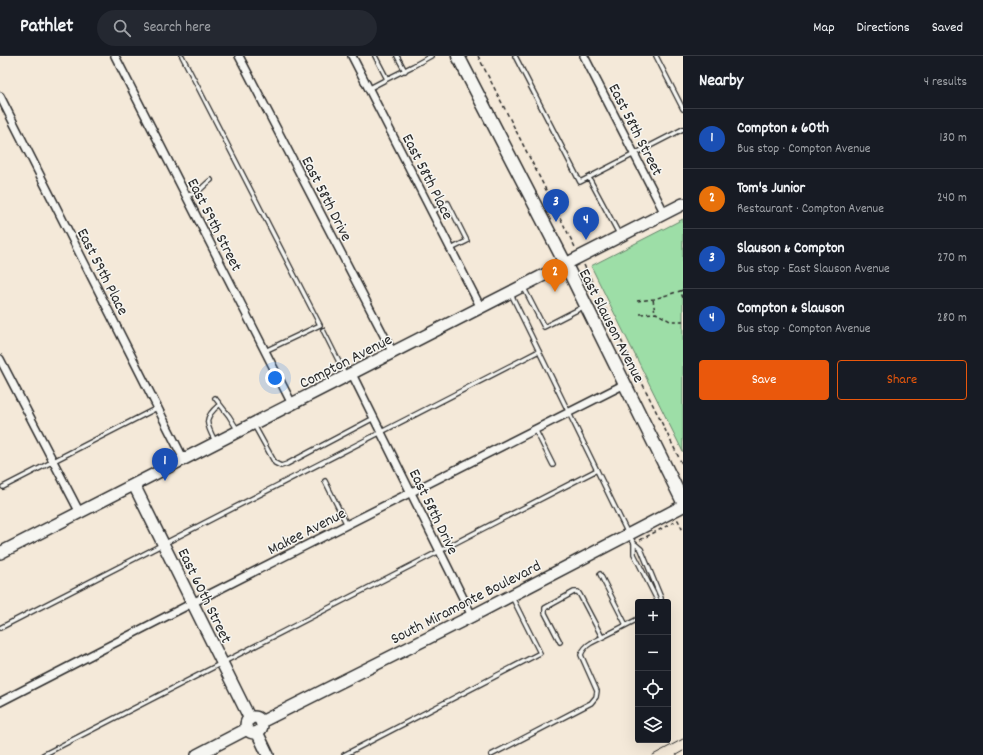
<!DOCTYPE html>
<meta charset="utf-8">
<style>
:root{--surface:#171b24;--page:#242831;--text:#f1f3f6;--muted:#9ea1a6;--line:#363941;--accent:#ea580c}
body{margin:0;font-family:Dekko,sans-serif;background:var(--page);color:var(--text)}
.controls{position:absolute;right:12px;bottom:12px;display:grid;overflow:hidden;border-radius:4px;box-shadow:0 4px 16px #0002}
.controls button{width:36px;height:36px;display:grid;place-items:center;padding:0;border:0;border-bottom:1px solid var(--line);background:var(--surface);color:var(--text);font:20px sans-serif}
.you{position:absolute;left:275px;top:322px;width:14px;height:14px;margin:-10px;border:3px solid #fff;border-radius:50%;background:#1a73e8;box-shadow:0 0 0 6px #1a73e833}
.badge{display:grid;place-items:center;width:26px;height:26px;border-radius:50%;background:var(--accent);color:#fff;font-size:13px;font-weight:700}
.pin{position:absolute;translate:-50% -33px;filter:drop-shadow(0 1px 2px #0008)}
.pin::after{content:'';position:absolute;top:21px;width:14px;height:12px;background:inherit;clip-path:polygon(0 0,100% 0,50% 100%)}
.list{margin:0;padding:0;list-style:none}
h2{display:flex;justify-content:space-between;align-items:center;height:52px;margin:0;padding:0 16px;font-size:17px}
h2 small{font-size:13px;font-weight:400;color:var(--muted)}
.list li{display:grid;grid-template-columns:26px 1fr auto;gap:12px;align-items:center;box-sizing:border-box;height:60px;padding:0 16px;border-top:1px solid var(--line)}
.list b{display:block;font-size:15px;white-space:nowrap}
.list p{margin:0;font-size:13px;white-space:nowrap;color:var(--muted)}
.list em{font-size:13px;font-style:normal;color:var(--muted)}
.actions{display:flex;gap:8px;padding:12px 16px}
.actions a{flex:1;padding:9px 0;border:1px solid var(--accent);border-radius:4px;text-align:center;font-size:14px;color:var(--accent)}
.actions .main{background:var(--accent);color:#fff}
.icon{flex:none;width:22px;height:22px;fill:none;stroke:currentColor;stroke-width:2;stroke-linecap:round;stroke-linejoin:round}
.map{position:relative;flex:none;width:683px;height:699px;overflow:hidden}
header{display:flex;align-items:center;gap:24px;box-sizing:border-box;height:56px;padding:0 20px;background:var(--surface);border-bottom:1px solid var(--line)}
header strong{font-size:19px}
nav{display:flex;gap:22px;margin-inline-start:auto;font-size:14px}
.search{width:280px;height:36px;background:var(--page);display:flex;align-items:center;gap:10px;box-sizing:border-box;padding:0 14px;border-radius:22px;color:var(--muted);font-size:15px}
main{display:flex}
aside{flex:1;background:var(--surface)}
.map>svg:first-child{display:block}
.green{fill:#9ddea7;stroke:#648469}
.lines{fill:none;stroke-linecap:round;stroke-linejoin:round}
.lane-casing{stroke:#2b2b2b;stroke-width:6}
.street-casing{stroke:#2b2b2b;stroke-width:10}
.secondary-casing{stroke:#2b2b2b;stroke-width:14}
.primary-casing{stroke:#2b2b2b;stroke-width:15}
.path{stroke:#2b2b2b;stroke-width:1.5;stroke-dasharray:4 3;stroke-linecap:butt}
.lane{stroke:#f6f6f2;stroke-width:3.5}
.street{stroke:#f6f6f2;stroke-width:7}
.secondary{stroke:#f6f6f2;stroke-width:11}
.primary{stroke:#f6f6f2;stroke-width:12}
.tram{stroke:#2b2b2b;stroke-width:1}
.labels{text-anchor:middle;stroke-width:3;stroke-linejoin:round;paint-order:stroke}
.street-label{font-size:16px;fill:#2b2b2b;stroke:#f6f6f2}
</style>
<header>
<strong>Pathlet</strong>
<div class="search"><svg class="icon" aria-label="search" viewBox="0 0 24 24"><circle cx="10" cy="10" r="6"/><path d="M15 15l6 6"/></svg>Search here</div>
<nav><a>Map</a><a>Directions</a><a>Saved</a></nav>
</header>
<main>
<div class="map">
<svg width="683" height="699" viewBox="0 0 683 699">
<rect width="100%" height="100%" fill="#f4e9d9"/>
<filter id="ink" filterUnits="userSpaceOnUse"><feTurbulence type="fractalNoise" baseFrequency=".025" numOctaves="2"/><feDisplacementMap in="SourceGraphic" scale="8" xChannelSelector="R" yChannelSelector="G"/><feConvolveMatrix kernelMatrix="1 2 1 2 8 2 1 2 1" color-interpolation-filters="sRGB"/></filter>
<g filter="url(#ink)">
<path class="green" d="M683,163V396L591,210Z"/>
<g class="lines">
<g class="lane-casing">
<path id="lane" d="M182,0L320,269L265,295
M397,0L405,15
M515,0L580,126L683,73
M656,0L683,53
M387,23L413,10L431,0
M368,33L387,23L375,0
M589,122L619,178
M186,140C191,138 198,137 201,133C205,129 207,127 211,124
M432,156L448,147L467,185L451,193
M524,232L544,271L585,250
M511,238L628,478L634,487L641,493L661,542V546
M323,274L345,318
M215,342L229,360L237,373
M254,369L275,407L281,410L287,408L374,362
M535,373L553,409
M215,385C206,368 203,362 219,349
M325,425L347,469
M3,431L157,352
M634,487V498L657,544L660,546
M600,518L626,569
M0,572L539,295
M560,586L545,557V552L574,536H578L580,539L602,581
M43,699L597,414
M344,699L540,597L512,541
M491,699L591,647L596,641L597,635L581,599C583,593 586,590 591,587L638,563"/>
</g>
<g class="street-casing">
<path id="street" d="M115,0L292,348
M239,0L393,297
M352,0L481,252
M584,0L665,158
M0,40L184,404
M0,303L80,457
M352,318L472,560
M0,646L202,542L625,328"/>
</g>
<g class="secondary-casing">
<path id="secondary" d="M134,429L250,663
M0,497L683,148
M246 669a8 8 0 1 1 16 0a8 8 0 1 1-16 0Z
M261,666L472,560L683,450
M257,676L268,699
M197,699L247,673"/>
</g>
<g class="primary-casing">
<path id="primary" d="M458,0L566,209L683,446"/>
</g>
<path class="path" d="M478,0L576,193
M584,209L683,410
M683,234L680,235L683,242
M653,243L655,257
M637,245L654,243L680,235
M640,258L656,257L670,265H683
M640,484L678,464L683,475"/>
<use href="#lane" class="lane"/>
<use href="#street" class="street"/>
<use href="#secondary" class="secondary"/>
<use href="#primary" class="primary"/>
<path class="tram" d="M653,699L683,683
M676,699L683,695"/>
</g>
</g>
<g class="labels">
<g class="street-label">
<text transform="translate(637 73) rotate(63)" y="6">East 58th Street</text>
<text transform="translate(429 120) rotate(63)" y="6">East 58th Place</text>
<text transform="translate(328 142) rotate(63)" y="6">East 58th Drive</text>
<text transform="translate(216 168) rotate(63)" y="6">East 59th Street</text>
<text transform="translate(104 215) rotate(63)" y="6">East 59th Place</text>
<text transform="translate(613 269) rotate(63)" y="6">East Slauson Avenue</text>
<text transform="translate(345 304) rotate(-27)" y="6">Compton Avenue</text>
<text transform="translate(435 455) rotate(64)" y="6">East 58th Drive</text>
<text transform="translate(306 474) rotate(-27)" y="6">Makee Avenue</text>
<text transform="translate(206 539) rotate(64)" y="6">East 60th Street</text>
<text transform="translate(465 545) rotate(-27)" y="6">South Miramonte Boulevard</text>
</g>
</g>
</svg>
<div class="controls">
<button>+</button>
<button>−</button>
<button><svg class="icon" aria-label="locate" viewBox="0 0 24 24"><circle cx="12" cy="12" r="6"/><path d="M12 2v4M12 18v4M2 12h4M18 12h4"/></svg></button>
<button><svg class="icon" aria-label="layers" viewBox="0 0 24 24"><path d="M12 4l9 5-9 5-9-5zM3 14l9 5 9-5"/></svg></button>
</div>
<div class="you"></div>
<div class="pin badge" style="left:165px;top:425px;background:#1a4fb4">1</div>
<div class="pin badge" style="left:555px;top:236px;background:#e8710a">2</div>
<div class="pin badge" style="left:556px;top:166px;background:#1a4fb4">3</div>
<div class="pin badge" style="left:586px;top:184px;background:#1a4fb4">4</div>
</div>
<aside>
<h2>Nearby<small>4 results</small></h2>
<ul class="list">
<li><span class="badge" style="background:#1a4fb4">1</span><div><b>Compton &amp; 60th</b><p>Bus stop · Compton Avenue</p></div><em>130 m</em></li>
<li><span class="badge" style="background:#e8710a">2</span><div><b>Tom's Junior</b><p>Restaurant · Compton Avenue</p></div><em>240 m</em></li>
<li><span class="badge" style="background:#1a4fb4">3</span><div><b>Slauson &amp; Compton</b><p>Bus stop · East Slauson Avenue</p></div><em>270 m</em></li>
<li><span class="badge" style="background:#1a4fb4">4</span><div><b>Compton &amp; Slauson</b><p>Bus stop · Compton Avenue</p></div><em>280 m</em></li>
</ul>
<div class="actions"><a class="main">Save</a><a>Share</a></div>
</aside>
</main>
